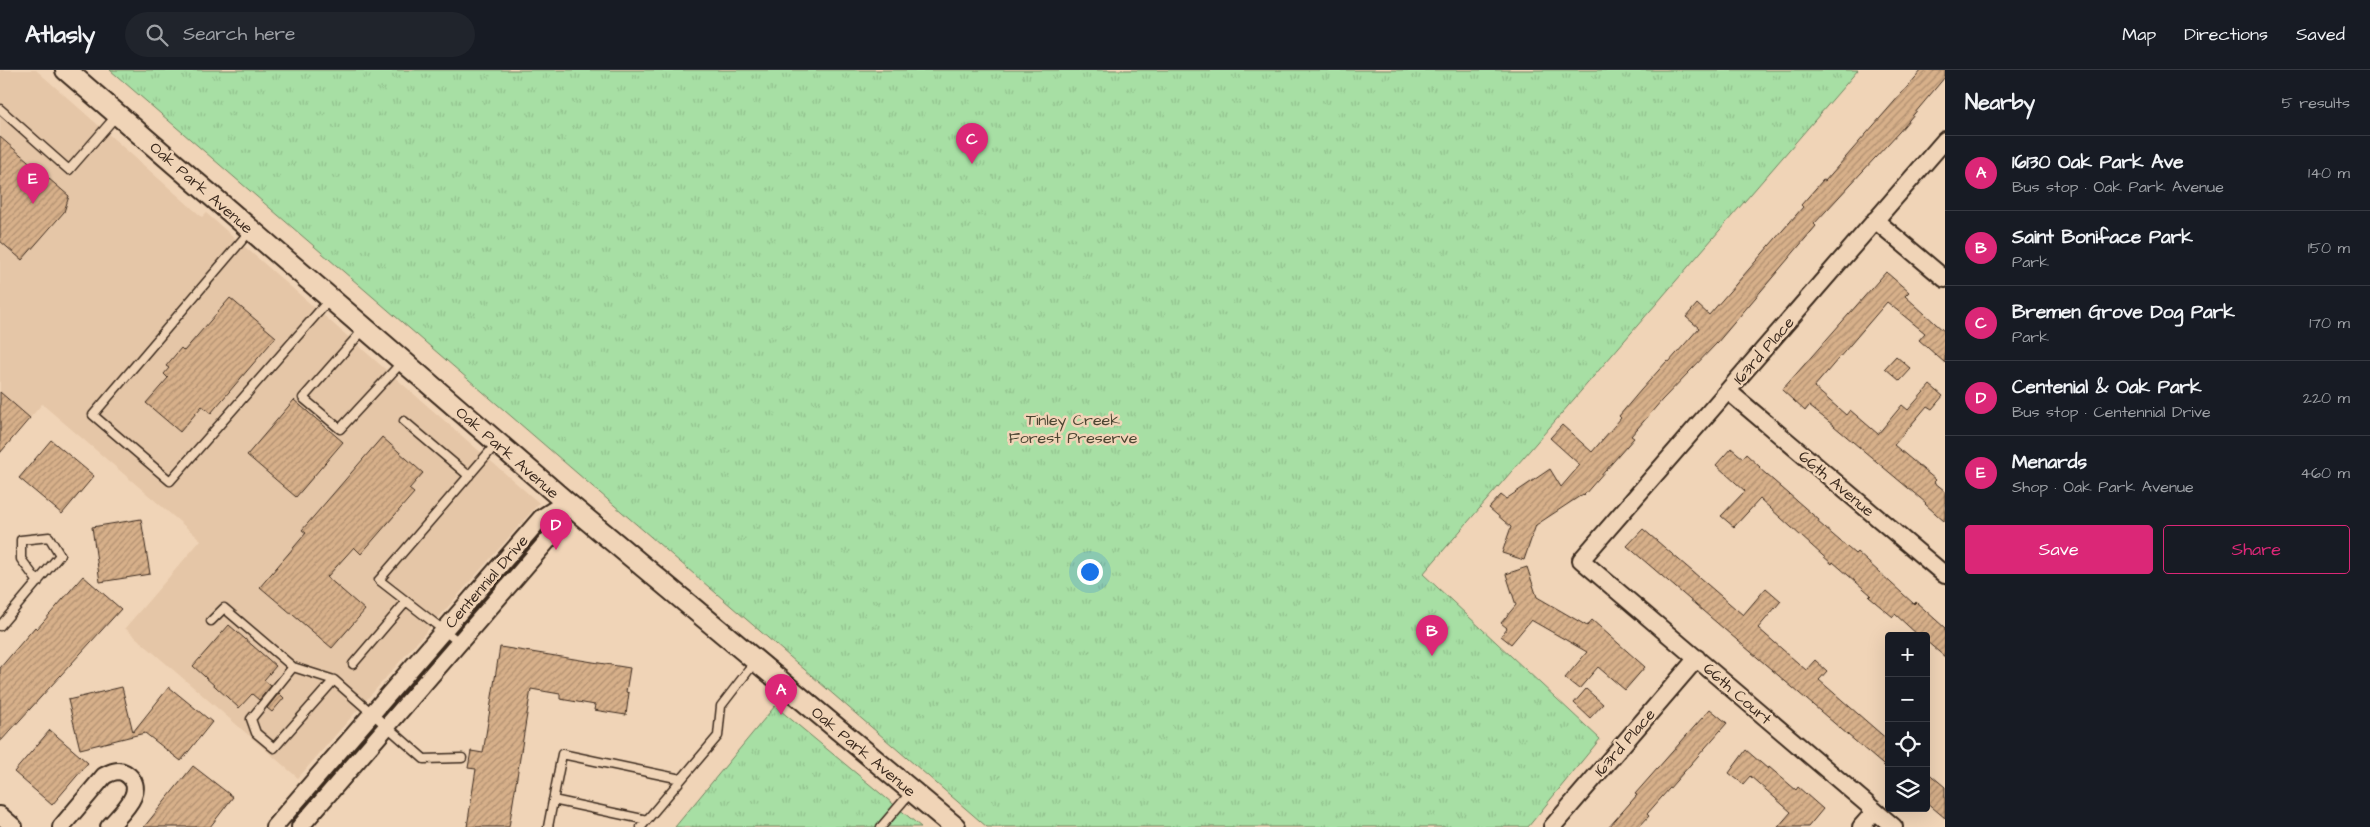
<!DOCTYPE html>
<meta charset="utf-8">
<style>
:root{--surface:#171b24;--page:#20242c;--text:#f1f3f6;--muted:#9ea1a6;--line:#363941;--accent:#db2777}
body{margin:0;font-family:"Architects Daughter",sans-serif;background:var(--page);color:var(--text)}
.controls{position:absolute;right:15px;bottom:15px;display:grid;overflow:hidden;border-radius:5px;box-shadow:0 5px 20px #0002}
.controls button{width:45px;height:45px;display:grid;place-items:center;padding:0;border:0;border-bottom:1px solid var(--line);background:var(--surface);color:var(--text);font:25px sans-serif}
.you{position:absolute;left:1089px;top:501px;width:18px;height:18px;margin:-12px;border:4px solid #fff;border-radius:50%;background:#1a73e8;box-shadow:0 0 0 8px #1a73e833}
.badge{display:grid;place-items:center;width:32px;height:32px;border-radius:50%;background:var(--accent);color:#fff;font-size:16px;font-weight:700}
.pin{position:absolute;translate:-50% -41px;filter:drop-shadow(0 1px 2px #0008)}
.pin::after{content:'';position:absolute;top:26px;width:18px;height:15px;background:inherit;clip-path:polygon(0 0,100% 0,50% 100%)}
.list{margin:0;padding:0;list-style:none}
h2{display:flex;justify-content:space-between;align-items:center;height:65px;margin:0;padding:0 20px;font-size:21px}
h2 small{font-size:16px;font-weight:400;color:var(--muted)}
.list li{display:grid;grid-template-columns:32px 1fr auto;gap:15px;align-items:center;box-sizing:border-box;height:75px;padding:0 20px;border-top:1px solid var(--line)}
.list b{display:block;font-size:19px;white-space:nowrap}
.list p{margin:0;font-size:16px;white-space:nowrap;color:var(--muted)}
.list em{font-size:16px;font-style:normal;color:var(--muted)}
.actions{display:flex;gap:10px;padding:15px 20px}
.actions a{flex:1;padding:11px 0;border:1px solid var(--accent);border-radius:5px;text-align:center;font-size:18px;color:var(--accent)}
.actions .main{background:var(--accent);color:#fff}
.icon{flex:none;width:28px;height:28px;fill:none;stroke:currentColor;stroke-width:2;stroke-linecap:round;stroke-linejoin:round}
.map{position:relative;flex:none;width:1945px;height:757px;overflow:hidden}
header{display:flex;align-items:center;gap:30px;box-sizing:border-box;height:70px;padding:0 25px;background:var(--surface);border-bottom:1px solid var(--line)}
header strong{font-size:24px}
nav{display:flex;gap:28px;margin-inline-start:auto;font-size:18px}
.search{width:350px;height:45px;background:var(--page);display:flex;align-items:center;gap:12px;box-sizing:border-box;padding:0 18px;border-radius:28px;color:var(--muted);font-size:19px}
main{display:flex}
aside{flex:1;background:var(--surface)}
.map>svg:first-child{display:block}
.built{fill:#e5c6a7}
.park{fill:url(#park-tufts);stroke:#718461}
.building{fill:url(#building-hatch);stroke:#3b2a1e}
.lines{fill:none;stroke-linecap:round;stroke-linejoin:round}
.service-casing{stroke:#3b2a1e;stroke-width:11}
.minor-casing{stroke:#3b2a1e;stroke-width:20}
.tertiary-casing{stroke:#3b2a1e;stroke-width:24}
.service{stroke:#f0d4b7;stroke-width:8}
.minor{stroke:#f0d4b7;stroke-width:16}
.tertiary{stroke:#f0d4b7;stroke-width:20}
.labels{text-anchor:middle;stroke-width:5;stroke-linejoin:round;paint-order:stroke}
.street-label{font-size:16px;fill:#3b2a1e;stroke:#f0d4b7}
.park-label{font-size:16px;fill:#4b4532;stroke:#f0d4b7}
</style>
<header>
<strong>Atlasly</strong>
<div class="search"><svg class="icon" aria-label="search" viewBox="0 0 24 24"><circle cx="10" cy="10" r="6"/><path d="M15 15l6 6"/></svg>Search here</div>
<nav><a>Map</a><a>Directions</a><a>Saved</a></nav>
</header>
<main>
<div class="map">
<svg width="1945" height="757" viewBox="0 0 1945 757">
<defs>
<pattern id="park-tufts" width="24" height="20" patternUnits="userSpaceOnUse" patternTransform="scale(1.25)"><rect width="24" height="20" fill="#a7dfa4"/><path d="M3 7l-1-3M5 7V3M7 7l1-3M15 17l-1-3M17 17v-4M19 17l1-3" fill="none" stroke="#91c08d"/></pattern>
<pattern id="building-hatch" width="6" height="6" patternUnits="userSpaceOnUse" patternTransform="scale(1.25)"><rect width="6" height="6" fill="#d7b08a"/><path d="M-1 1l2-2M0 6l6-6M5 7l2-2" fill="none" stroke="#b08f70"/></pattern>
</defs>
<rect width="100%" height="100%" fill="#f0d4b7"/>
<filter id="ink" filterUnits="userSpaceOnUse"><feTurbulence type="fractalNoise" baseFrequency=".02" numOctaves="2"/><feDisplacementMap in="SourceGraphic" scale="10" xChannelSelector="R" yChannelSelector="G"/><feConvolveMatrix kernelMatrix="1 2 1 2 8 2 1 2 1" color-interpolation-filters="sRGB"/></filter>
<g filter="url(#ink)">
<path class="built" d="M0,0H36L202,147L206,143L539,433L298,708L125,558L201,470L42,334L0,383Z"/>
<path class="park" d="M110,0H1858L1423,504L1600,669L1528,757H987Z
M775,636L921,757H675Z"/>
<path class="building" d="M1922,0H1945V7L1899,62L1814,154L1816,156L1717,273L1662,330L1631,366L1634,368L1584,425L1583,424L1536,455L1524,490L1502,483L1511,457L1489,438L1501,425L1506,429L1550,399L1561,417L1580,395L1550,368L1562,355L1592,382L1621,348L1619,346L1641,320L1667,291L1669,292L1699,258L1686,247L1697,234L1709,245L1803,137L1801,135L1823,110L1825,111Z
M0,67L69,126L64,142L22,190L0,171Z
M1886,202L1909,222L1905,226L1945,262V293L1919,270L1925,263L1887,232L1814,317L1846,345L1850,340L1878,364L1902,335L1908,340L1930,315L1943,326L1932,339L1927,336L1894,375L1936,410L1934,412L1945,421V452L1925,434L1926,433L1828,351L1809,336L1805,341L1782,320Z
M230,228L276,267L211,343L202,336L180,362L146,333L168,308L164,304L169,298L166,296L181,278L184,281Z
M1896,286L1911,299L1900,311L1885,298Z
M0,322L30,348L0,383Z
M294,330L343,372L296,427L247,385Z
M382,367L423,403L409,419L414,423L361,484L354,477L327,507L365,540L332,578L260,517L306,463L302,460Z
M51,370L94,406L62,444L19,408Z
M1731,378L1743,388L1746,384L1760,397L1759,398L1819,450L1818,452L1855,484L1857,482L1914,534L1916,532L1945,558V587L1926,571V566H1919L1895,544L1893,547L1869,527L1871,525L1833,492L1832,494L1760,429L1734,457L1721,446L1745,421L1716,395Z
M141,449L150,504L100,512L92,457Z
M1643,459L1743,545L1766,518L1781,531L1758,558L1806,600L1815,590L1827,601L1819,610L1889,671V700L1627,476Z
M1527,497L1537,527L1587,556L1592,550L1645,597L1625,620L1598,597L1579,619L1565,608L1587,582L1531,550L1511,574L1501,566L1507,558L1501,553L1516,535L1506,504Z
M83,506L121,539L0,672V598L35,557L37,559Z
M229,555L276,596L264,610L271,616L259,630L252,624L239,638L193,596Z
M500,577L630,598L626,622L629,623L626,645L594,640L595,635L560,629V624L531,619L509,757H467L476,699L468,698L471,681L483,683Z
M122,617L133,662L169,617L212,652L181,691L145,663L80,679L68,630Z
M1586,619L1603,634L1590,648L1574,633Z
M279,623L284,628L272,642L267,638Z
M1710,639L1727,653L1647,744L1649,746L1639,757H1609L1637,725L1635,724Z
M50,660L88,693L52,735L14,702Z
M1746,680L1768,699L1769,697L1796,720L1798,717L1823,739L1808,757H1778L1791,742L1750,706L1743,714L1729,703Z
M193,696L233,727L210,757H144Z
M1926,701L1945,717V748L1926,732Z"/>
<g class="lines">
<g class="service-casing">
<path id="service" d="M0,39L69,100L117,45
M250,161L93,345L170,411L330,229
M364,259L303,328L340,359L403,291
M404,351L469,406
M211,551L224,538L293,597L334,610L424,689L462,688
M0,556L60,485L49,467L21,470V489L38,512
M460,573L379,510L497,373
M353,594L406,532
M293,597L251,649L256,663L274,678L334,610
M553,730L647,750
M548,757L562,684L681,709
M641,757L718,666L721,636L755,592
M881,757L911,722"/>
</g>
<g class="minor-casing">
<path id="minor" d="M1875,150L1945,209
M1728,321L1945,505
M0,745L14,757
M61,757L104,706C111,702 118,699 125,703C150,719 121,743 109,757
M274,757L541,448L566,432
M300,757L556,461L566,432
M1552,757L1697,588
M1861,757L1875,741
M1894,757L1581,490L1945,70"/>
</g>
<g class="tertiary-casing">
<path id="tertiary" d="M66,0L566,432L955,757"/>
</g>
<use href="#service" class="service"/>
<use href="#minor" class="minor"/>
<use href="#tertiary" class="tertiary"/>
</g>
</g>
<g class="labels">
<g class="street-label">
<text transform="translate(202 117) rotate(41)" y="6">Oak Park Avenue</text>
<text transform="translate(1763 280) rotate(-49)" y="6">163rd Place</text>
<text transform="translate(508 382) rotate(41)" y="6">Oak Park Avenue</text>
<text transform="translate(1837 413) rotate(40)" y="6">66th Avenue</text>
<text transform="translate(486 511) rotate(-49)" y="6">Centennial Drive</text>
<text transform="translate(1738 623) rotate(41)" y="6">66th Court</text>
<text transform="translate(1624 672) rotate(-49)" y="6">163rd Place</text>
<text transform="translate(864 681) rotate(40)" y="6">Oak Park Avenue</text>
</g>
<g class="park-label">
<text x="1073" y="355">Tinley Creek<tspan x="1073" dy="18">Forest Preserve</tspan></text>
</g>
</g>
</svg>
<div class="controls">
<button>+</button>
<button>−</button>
<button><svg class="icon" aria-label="locate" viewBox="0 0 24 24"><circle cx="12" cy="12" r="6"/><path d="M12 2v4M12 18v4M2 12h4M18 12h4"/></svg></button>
<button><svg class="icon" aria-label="layers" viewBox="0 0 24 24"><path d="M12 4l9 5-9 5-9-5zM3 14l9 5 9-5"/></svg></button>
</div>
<div class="you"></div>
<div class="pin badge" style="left:781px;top:645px">A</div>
<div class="pin badge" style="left:1432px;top:586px">B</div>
<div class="pin badge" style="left:972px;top:94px">C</div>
<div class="pin badge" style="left:556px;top:480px">D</div>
<div class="pin badge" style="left:33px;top:134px">E</div>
</div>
<aside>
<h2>Nearby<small>5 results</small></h2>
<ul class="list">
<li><span class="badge">A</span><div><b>16130 Oak Park Ave</b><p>Bus stop · Oak Park Avenue</p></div><em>140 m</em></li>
<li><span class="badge">B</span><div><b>Saint Boniface Park</b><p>Park</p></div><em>150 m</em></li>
<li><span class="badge">C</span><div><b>Bremen Grove Dog Park</b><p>Park</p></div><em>170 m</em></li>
<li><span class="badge">D</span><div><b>Centenial &amp; Oak Park</b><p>Bus stop · Centennial Drive</p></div><em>220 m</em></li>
<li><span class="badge">E</span><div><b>Menards</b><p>Shop · Oak Park Avenue</p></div><em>460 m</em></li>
</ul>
<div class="actions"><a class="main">Save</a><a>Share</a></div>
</aside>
</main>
